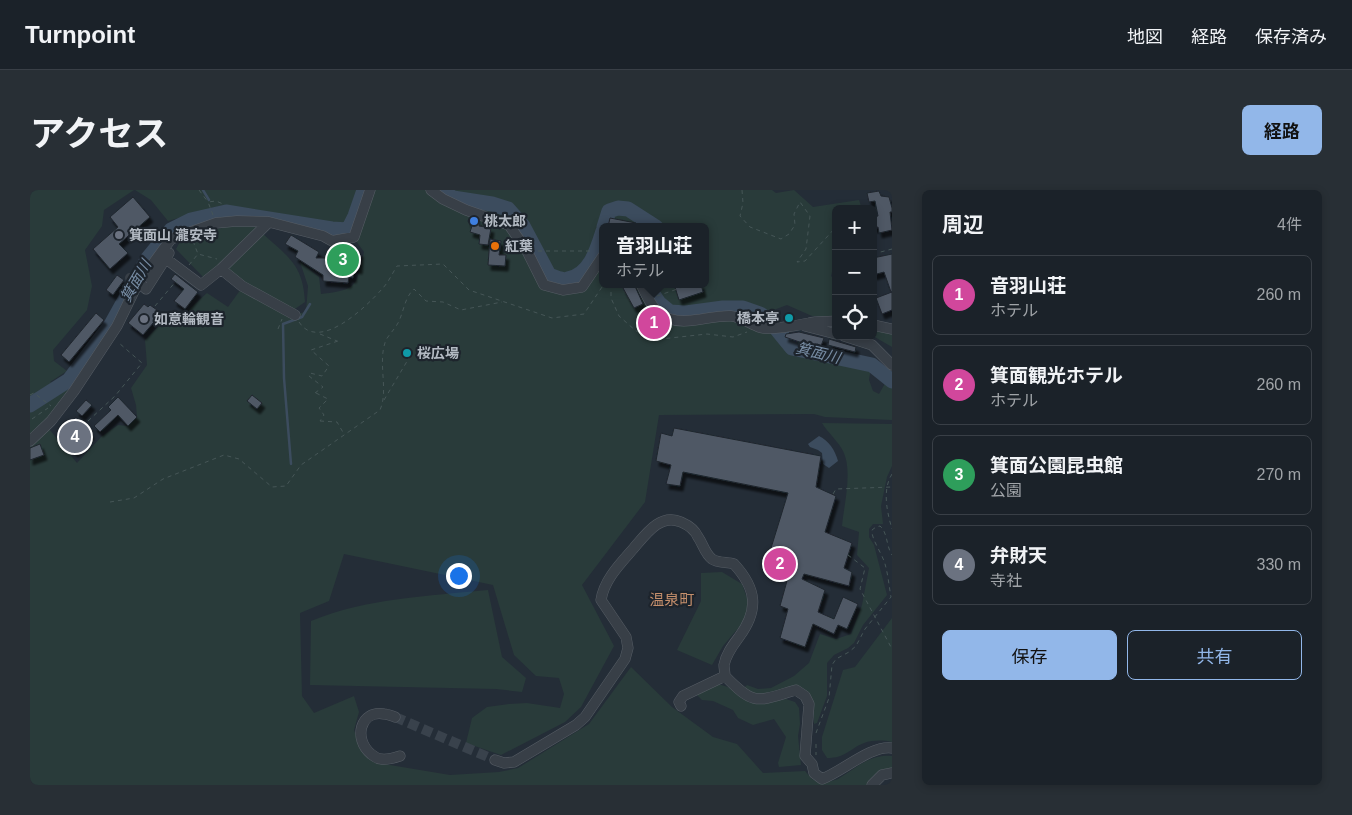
<!DOCTYPE html>
<html lang="ja">
<meta charset="utf-8">
<style>
:root{--surface:#1b2229;--page:#282f35;--text:#f1f3f6;--muted:#a0a4a8;--line:#393f46;--accent:#92b7e9}
body{margin:0;font-family:Helvetica,"Noto Sans JP",sans-serif;background:var(--page);color:var(--text)}
.controls{position:absolute;right:15px;top:15px;display:grid;overflow:hidden;border-radius:8px;box-shadow:0 2px 8px #0003}
.controls button{width:45px;height:45px;display:grid;place-items:center;padding:0;border:0;border-bottom:1px solid var(--line);background:var(--surface);color:var(--text);font:25px sans-serif}
.you{position:absolute;left:428px;top:385px;width:18px;height:18px;margin:-12px;border:4px solid #fff;border-radius:50%;background:#1a73e8;box-shadow:0 0 0 8px #1a73e833}
.badge{display:grid;place-items:center;width:32px;height:32px;border-radius:50%;background:var(--accent);color:#fff;font-size:16px;font-weight:700}
.pin{position:absolute;translate:-50% -50%;border:2px solid #fff;box-shadow:0 1px 5px #0006}
.popup{position:absolute;left:569px;top:33px;width:110px;height:65px;box-sizing:border-box;display:grid;place-content:center;border-radius:8px;background:var(--surface);filter:drop-shadow(0 1px 4px #0005);font-size:16px;white-space:nowrap;color:var(--muted)}
.popup b{font-size:19px;color:var(--text)}
.popup::after{content:'';position:absolute;left:50%;top:100%;margin-left:-10px;border:10px solid transparent;border-top-color:var(--surface)}
.list{margin:0;padding:0;list-style:none}
h2{display:flex;justify-content:space-between;align-items:center;height:65px;margin:0;padding:0 20px;font-size:21px}
h2 small{font-size:16px;font-weight:400;color:var(--muted)}
.list li{display:grid;grid-template-columns:32px 1fr auto;gap:15px;align-items:center;box-sizing:border-box;height:80px;margin:0 10px 10px;padding:0 10px;border:1px solid var(--line);border-radius:8px}
.list b{display:block;font-size:19px;white-space:nowrap}
.list p{margin:0;font-size:16px;white-space:nowrap;color:var(--muted)}
.list em{font-size:16px;font-style:normal;color:var(--muted)}
.actions{display:flex;gap:10px;padding:15px 20px}
.actions a{flex:1;padding:11px 0;border:1px solid var(--accent);border-radius:8px;text-align:center;font-size:18px;color:var(--accent)}
.actions .main{background:var(--accent);color:#111}
.icon{flex:none;width:28px;height:28px;fill:none;stroke:currentColor;stroke-width:2;stroke-linecap:round;stroke-linejoin:round}
.map{position:relative;flex:none;width:862px;height:595px;overflow:hidden;border-radius:8px}
header{display:flex;align-items:center;gap:30px;box-sizing:border-box;height:70px;padding:0 25px;background:var(--surface);border-bottom:1px solid var(--line)}
header strong{font-size:24px}
nav{display:flex;gap:28px;margin-inline-start:auto;font-size:18px}
.intro{display:flex;align-items:center;justify-content:space-between;box-sizing:border-box;height:120px;padding:0 30px}
h1{margin:0;font-size:35px}
.button{padding:12px 22px;border-radius:8px;background:var(--accent);color:#111;font-size:18px;font-weight:700}
main{display:flex;gap:30px;padding:0 30px}
aside{flex:1;background:var(--surface);border-radius:8px;box-shadow:0 2px 8px #0003}
.map>svg:first-child{display:block}
.green{fill:#293b3a;fill-rule:evenodd}
.water{fill:#3c4c5e}
.lines{fill:none;stroke-linecap:round;stroke-linejoin:round}
.stream{stroke:#3c4c5e;stroke-width:2.5}
.river{stroke:#3c4c5e;stroke-width:15}
.building{fill:#505965;stroke:#1f262e;filter:url(#shadow)}
.minor-tunnel{stroke:#39424c;stroke-width:10;stroke-dasharray:10 5;stroke-linecap:butt}
.minor-casing{stroke:#565d65;stroke-width:11}
.path{stroke:#465657;stroke-width:1;stroke-dasharray:4 4;stroke-linecap:butt}
.minor{stroke:#383f47;stroke-width:10}
.minor-bridge-casing{stroke:#565d65;stroke-width:11;stroke-linecap:butt}
.path-bridge{stroke:#465657;stroke-width:1;stroke-dasharray:4 4;stroke-linecap:butt}
.minor-bridge{stroke:#383f47;stroke-width:10}
.shop-dot{fill:#3f7fe0;stroke:#1d242c;stroke-width:2}
.worship-dot{fill:#6b7280;stroke:#1d242c;stroke-width:2}
.food-dot{fill:#e8710a;stroke:#1d242c;stroke-width:2}
.culture-dot{fill:#0f9aa8;stroke:#1d242c;stroke-width:2}
.labels{text-anchor:middle;stroke-width:4.5;stroke-linejoin:round;paint-order:stroke}
.poi-label{font-size:14px;font-weight:bold;fill:#b3bac3;stroke:#1d242c;text-anchor:start}
.water-label{font-size:15px;font-style:italic;fill:#778ca3;stroke:#1d242c}
.neighbourhood-label{font-size:15px;fill:#c58f6c;stroke:#1d242c}
</style>
<header>
<strong>Turnpoint</strong>
<nav><a>地図</a><a>経路</a><a>保存済み</a></nav>
</header>
<div class="intro"><h1>アクセス</h1><a class="button">経路</a></div>
<main>
<div class="map">
<svg width="862" height="595" viewBox="0 0 862 595">
<defs>
<filter id="shadow"><feDropShadow dx="3" dy="5" stdDeviation="1" flood-color="#0009"/></filter>
</defs>
<rect width="100%" height="100%" fill="#242d37"/>
<path class="green" d="M0,0H104L74,20L72,36L55,60L62,96L57,120L23,160L24,171L37,181L20,192L47,204L19,239L47,273L72,246L88,235L98,236L107,227L106,215L101,198L117,175L115,150L143,121L156,122L177,103L198,117L211,99L265,124L276,122L278,96L270,72L289,87L291,104C328,100 326,96 334,62L316,37L194,15L138,31L121,10L105,0H742L746,3L764,0L783,17L829,10L832,19H806V66L801,86L806,91V127L782,126L757,115L741,121L753,134L741,140L761,162L841,177L839,190L843,201L849,204L857,190L862,194V230L795,227L784,224L629,225L615,312L552,395L584,456L551,517L535,532L471,565L436,553L442,528L457,517L479,514L497,513L530,518L534,504L529,488L506,486L484,465L463,395L314,364L299,411L270,423L272,506L284,523L324,506L329,522L324,540L331,559L348,573L420,585L469,582L488,578L559,534L601,477L642,517L683,547L707,554L733,583L775,581L782,589L792,594C797,592 803,591 808,589C825,579 840,563 862,566V578L850,581L836,595H0ZM573,37H675V94H573Z
M202,35L231,36L195,70L174,88L146,59L150,52L167,45Z
M232,43C258,67 273,74 275,112L262,121L213,94L197,80Z
M843,137L862,140V157L843,146Z
M792,233L862,234V276L857,287L851,316L853,334H843L839,339V347L844,355L857,405L833,435L824,453L818,458L804,465L797,473V506L787,533L784,534L783,515L775,501L731,508L713,499L717,495L728,499L741,498L764,486L779,473L790,444L806,449L821,444L832,415L839,378L827,365L829,342L812,336C814,314 823,281 813,261C808,251 798,243 792,233Z
M692,382L712,394L719,414L715,430L693,456L682,475L647,460L671,411V383Z
M458,400L472,467L496,488L492,502L466,499L280,495L281,431C337,408 399,406 458,400Z
M862,428V552C853,550 843,550 834,553C819,559 816,568 797,568L792,560V547L813,480L825,477Z
M688,494L698,497L720,513H730L756,509L765,512L769,518L770,534L768,546L771,575L749,577L748,573L756,547L744,529L723,535L708,528L703,520L683,511L672,510L666,504Z"/>
<path class="water" d="M789,246C799,251 805,260 808,271L799,278L793,274L792,263L788,260L780,257L778,254Z"/>
<g class="lines">
<path class="stream" d="M173,0L179,10
M261,274L254,188L253,134L272,127L280,114"/>
<path class="river" d="M411,0L423,8L462,14L478,19L493,36L519,85C524,87 533,91 538,89C560,85 567,60 573,41
M574,37L579,21L588,18L598,19L626,37
M616,94L629,113L640,122L656,123L693,118H713L730,124L740,131L762,158L842,175L862,191
M0,215L39,190L82,133L118,68L141,40L161,30L196,22L302,39L318,40L325,26L334,0"/>
</g>
<path class="building" d="M849,1L851,6L859,7L862,18V22H860L862,40L849,43L848,37L843,38V27L848,26L845,11L839,12L837,3Z
M103,7L120,27L89,54L98,63L80,79L63,59L88,37L80,27Z
M439,28L450,32L449,36L461,38L458,55L449,54L450,45L440,42L443,33L438,32Z
M580,28L606,33L605,37H578Z
M261,45L289,62L286,68H298L301,70L302,58H325V62H330L329,79L324,78L323,88L319,87L318,93L293,91V85L265,67L268,61L255,54Z
M460,49L471,51L469,65H476L475,76L458,75Z
M862,64V102H861L854,82L843,85V68Z
M145,84L168,102L155,119L144,111L154,99L141,89Z
M87,85L94,90L83,105L76,100Z
M599,94H604L613,114L604,118L593,98Z
M644,94H671L673,102L649,110Z
M862,102V120L852,124L846,108Z
M114,114L118,117L120,115L127,120L125,123L129,126L113,145L98,133Z
M66,123L74,130L39,172L31,165Z
M621,124L633,134L625,143L614,133Z
M769,142L794,148L791,156L787,154L784,157L755,147L756,144Z
M799,149L826,157L825,162L798,155Z
M222,205L232,213L227,219L217,211Z
M88,207L107,227L98,236L88,225L70,242L64,236L81,220L78,217Z
M56,210L62,215L52,226L46,221Z
M46,227L61,244L54,250L56,252L45,262L28,243L33,239L30,236L36,231L38,234Z
M644,238L791,266L786,297L806,306L795,342L822,353L814,378L822,382L819,396L774,384L772,389L795,400L788,422L804,429L813,407L828,414L817,439L808,435L804,444L783,434L775,457L750,448L758,419L750,416L760,380L737,371L758,303L653,282L650,296L636,294L641,275L626,271L631,243L642,246Z
M10,254L14,265L0,270V258Z"/>
<g class="lines">
<path class="minor-tunnel" d="M365,527L465,570"/>
<g class="minor-casing">
<path id="minor" d="M401,0L413,9L436,20L479,35L497,61L514,95L533,100L552,97L573,66
M239,32L191,79L212,96L265,125
M135,68L171,95L191,79
M611,94C617,107 625,125 640,129C659,135 681,125 701,126C711,127 721,134 729,137C737,141 770,135 779,133C787,131 797,132 806,131
M114,97L116,99L139,63
M843,135L862,139
M775,136L806,144
M814,146L842,155L862,175
M0,251L21,231L44,201L87,136L106,97L141,49L186,33L207,31L239,32L293,46L302,51L324,47L340,0
M651,516L649,512L653,506L695,486
M365,527C362,526 358,524 354,524C330,520 323,549 341,564C344,566 347,569 351,569C358,570 364,568 370,566
M465,570L474,573L484,572L546,535L555,527L595,469L598,458L596,447L571,410C574,390 590,374 603,359C616,344 630,323 651,332C658,335 665,340 668,347C673,354 675,364 682,369C687,373 698,372 704,374C727,399 729,420 709,447C703,455 696,464 694,475C694,478 695,483 695,486C725,517 727,511 766,500L775,506L779,514L775,566L782,574L784,583L792,589C813,581 841,555 862,558
M842,595L852,585L862,583"/>
</g>
<path class="path" d="M169,0L178,12
M712,0L713,13L710,26L720,37L751,49L759,44L765,35L764,24L770,12L780,26L776,59L767,72L775,71L806,37
M183,25L178,12L186,11L193,14
M163,51L168,64L187,69
M508,61H564
M843,64L862,59
M159,75L168,64
M581,94V108L589,126L606,141L631,149L677,144L703,147L717,142
M627,106L662,94
M125,116L147,90
M269,132C289,163 337,116 352,99C358,93 362,84 367,76L413,74L439,100L522,128L554,124L574,94
M248,139L252,129
M290,144L307,151
M285,203L293,197L279,186L280,183L292,186L299,176L281,160L308,151
M286,203L298,209L289,218L294,225L290,231
M0,205L4,203L21,216
M354,210L379,168L378,163
M2,229L18,218
M58,231L85,206L112,173L89,153
M290,231L307,232L314,244
M862,284C852,300 857,322 862,339
M80,312L104,308L133,289L194,265L209,269L242,297L256,296L271,275L350,220C359,200 347,172 356,150C360,143 366,138 369,131C374,120 375,107 384,99L396,111L413,112L431,120L472,112
M786,543L799,508L802,475L806,469L819,462L826,456L835,439L861,407C859,396 858,384 855,374C852,363 841,349 842,340L846,337L850,336C858,343 856,356 862,365
M786,554V565"/>
<use href="#minor" class="minor"/>
<g class="minor-bridge-casing">
<path id="minor-bridge" d="M100,88L114,97"/>
</g>
<path class="path-bridge" d="M803,304L806,299L862,297
M818,365L835,378L830,399L862,459"/>
<use href="#minor-bridge" class="minor-bridge"/>
</g>
<circle class="shop-dot" cx="444" cy="31" r="5"/>
<g class="worship-dot">
<circle cx="89" cy="45" r="5"/>
<circle cx="114" cy="129" r="5"/>
</g>
<circle class="food-dot" cx="465" cy="56" r="5"/>
<g class="culture-dot">
<circle cx="759" cy="128" r="5"/>
<circle cx="377" cy="163" r="5"/>
</g>
<g class="labels">
<g class="poi-label">
<text x="454" y="36">桃太郎</text>
<text x="99" y="50">箕面山 瀧安寺</text>
<text x="475" y="61">紅葉</text>
<text x="749" y="133" text-anchor="end">橋本亭</text>
<text x="124" y="134">如意輪観音</text>
<text x="387" y="168">桜広場</text>
</g>
<g class="water-label">
<text transform="translate(106 91) rotate(-60)" y="5">箕面川</text>
<text transform="translate(788 163) rotate(14)" y="5">箕面川</text>
</g>
<g class="neighbourhood-label">
<text x="642" y="415">温泉町</text>
</g>
</g>
</svg>
<div class="controls">
<button>+</button>
<button>−</button>
<button><svg class="icon" aria-label="locate" viewBox="0 0 24 24"><circle cx="12" cy="12" r="6"/><path d="M12 2v4M12 18v4M2 12h4M18 12h4"/></svg></button>
</div>
<div class="you"></div>
<div class="pin badge" style="left:624px;top:133px;background:#d1479c">1</div>
<div class="popup"><b>音羽山荘</b>ホテル</div>
<div class="pin badge" style="left:750px;top:374px;background:#d1479c">2</div>
<div class="pin badge" style="left:313px;top:70px;background:#2e9e5b">3</div>
<div class="pin badge" style="left:45px;top:247px;background:#6b7280">4</div>
</div>
<aside>
<h2>周辺<small>4件</small></h2>
<ul class="list">
<li><span class="badge" style="background:#d1479c">1</span><div><b>音羽山荘</b><p>ホテル</p></div><em>260 m</em></li>
<li><span class="badge" style="background:#d1479c">2</span><div><b>箕面観光ホテル</b><p>ホテル</p></div><em>260 m</em></li>
<li><span class="badge" style="background:#2e9e5b">3</span><div><b>箕面公園昆虫館</b><p>公園</p></div><em>270 m</em></li>
<li><span class="badge" style="background:#6b7280">4</span><div><b>弁財天</b><p>寺社</p></div><em>330 m</em></li>
</ul>
<div class="actions"><a class="main">保存</a><a>共有</a></div>
</aside>
</main>
